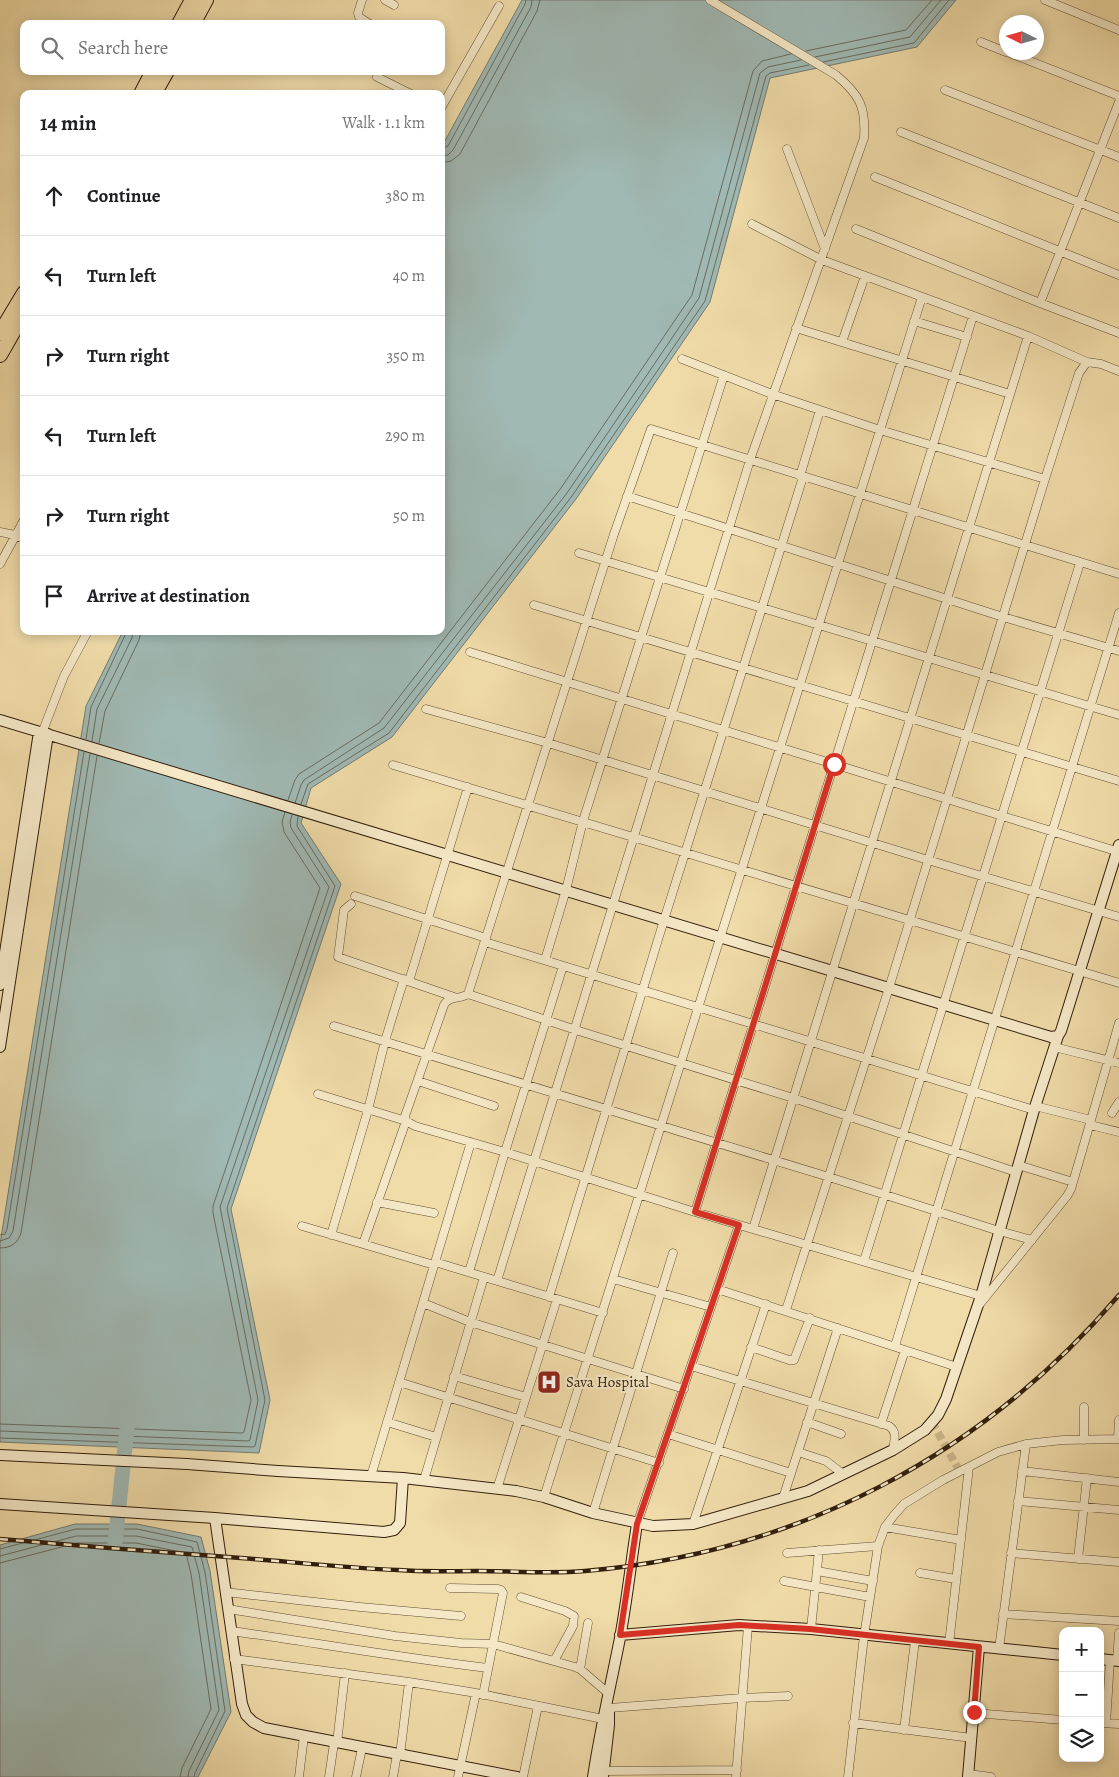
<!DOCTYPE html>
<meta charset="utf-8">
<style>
:root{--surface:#fff;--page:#f6f6f6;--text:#202124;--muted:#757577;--line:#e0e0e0}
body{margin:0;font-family:Alegreya,serif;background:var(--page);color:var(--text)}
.controls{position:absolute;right:15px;bottom:15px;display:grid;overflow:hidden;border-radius:10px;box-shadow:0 2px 12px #0003}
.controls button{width:45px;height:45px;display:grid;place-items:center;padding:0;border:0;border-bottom:1px solid var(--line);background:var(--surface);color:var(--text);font:25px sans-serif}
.compass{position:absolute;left:999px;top:15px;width:45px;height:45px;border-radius:50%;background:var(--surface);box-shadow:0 2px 12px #0003;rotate:275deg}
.stop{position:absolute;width:15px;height:15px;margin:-11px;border:4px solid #d93025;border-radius:50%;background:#fff}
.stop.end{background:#d93025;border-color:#fff;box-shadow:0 1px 5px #0008}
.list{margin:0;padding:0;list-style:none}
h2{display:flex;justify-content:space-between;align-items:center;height:65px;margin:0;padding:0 20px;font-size:21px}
h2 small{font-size:16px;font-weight:400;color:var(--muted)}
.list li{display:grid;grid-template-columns:32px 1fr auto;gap:15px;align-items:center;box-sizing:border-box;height:80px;padding:0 20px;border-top:1px solid var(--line)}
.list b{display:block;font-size:19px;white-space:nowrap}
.list em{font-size:16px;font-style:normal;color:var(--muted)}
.icon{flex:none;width:28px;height:28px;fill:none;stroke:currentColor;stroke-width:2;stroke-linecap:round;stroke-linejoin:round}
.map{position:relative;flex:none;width:1119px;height:1777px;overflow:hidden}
.search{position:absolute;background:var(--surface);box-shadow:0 2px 12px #0003;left:20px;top:20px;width:425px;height:55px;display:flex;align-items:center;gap:12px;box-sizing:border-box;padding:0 18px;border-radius:10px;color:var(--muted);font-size:19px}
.panel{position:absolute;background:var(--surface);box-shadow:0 2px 12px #0003;left:20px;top:90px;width:425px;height:545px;border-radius:10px}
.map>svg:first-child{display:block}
.water{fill:#a0b9b4;stroke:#747b71}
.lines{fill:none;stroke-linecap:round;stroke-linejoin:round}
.shore{stroke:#696c60;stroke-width:1}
.river{stroke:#a0b9b4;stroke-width:15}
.street-tunnel{stroke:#cab68a;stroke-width:8;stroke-dasharray:8 4;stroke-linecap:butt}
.street-casing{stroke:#624e33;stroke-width:9}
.secondary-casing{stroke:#321e0c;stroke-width:12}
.highway-casing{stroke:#321e0c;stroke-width:16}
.street{stroke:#f5e8c7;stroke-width:8}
.secondary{stroke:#f5e8c7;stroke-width:10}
.highway{stroke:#f0dca9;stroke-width:14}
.rail-casing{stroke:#321e0c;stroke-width:4.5}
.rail{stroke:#f5e8c7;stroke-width:2.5;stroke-dasharray:8;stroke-linecap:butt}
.route{stroke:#d93025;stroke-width:6}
.labels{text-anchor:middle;stroke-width:4;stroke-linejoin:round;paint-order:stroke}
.poi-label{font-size:15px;fill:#321e0c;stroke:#f5e8c7;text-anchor:start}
</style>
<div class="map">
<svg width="1119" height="1777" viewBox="0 0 1119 1777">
<rect width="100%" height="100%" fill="#f0dca9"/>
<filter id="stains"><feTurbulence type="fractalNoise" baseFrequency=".004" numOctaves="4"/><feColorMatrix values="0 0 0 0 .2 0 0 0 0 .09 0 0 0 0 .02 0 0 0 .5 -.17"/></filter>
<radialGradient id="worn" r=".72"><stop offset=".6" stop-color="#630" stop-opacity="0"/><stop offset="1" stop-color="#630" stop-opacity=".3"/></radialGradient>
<path class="water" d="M522,0H956L917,47L770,78L710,302L576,499L392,737L311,788L301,823L341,884L231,1209L270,1400L259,1453L0,1442V1244L86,706L123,631H441V148Z
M75,1524H137L201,1537L210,1571L231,1712L198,1777H0V1545Z"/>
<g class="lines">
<path class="shore" d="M806,51L906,30L932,0
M815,57L910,37L941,0
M823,62L914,43L949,0
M441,149L448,146L525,4L526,0
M441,156L448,155L453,150L531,7L532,0
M441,163L451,161L460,154L537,11L540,0
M86,739L91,707L127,631
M92,741L97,709L132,638L133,631
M99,743L105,711L139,640L141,631
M288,800L295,780L299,774L379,723L561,488L692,295L753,71L762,61L791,54
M295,803L301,785L304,780L384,728L567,493L699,298L760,73L768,67L801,60
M301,804L308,784L389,733L572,496L705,301L766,76L770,73L809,65
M0,1235L5,1234L7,1229L84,752
M0,1241L9,1238L13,1231L90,754
M0,1248C11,1248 18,1243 21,1233L97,756
M0,1424L242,1433L244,1432L251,1400L213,1213V1206L320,888L284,832L282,822L285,812
M0,1431L248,1441L250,1440L258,1400L220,1207L329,887L291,828L290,822L292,815
M0,1438L253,1447L255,1446L265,1400L227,1208L335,886L297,826L298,816
M0,1549L76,1529H137L197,1542L205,1572L225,1711L195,1773L194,1777
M0,1556L76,1536H136L192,1547L199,1573L219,1710L189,1771L188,1777
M0,1563L77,1543H136L186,1553L191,1574L211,1709L182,1768L180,1777"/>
<path class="river" d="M115,1544L127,1428"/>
<path class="street-tunnel" d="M932,1422L960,1472"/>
<g class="street-casing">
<path id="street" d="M362,0L358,13L359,17L370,24
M385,0L394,5
M1045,0L1119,30
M981,42L1006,52
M1007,52L1119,96
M377,77L411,94
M945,90L1119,157
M441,108L499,6
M901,132L1119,218
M787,149L825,249
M875,177L1119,275
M752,224L822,260L1028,336L1087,362
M856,229L1040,303L1119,333
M1040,303L1119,102
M914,321L967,337
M796,328L1010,394
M842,342L865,276
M682,359L772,394L880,430L1045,479
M800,476L820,410
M627,496L1003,617L1119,651
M0,532L15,535L24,539
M579,553L1119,715
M0,564L24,520
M534,605L1119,781
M470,652L1119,852
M426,709L548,743L928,860L1119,917
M42,733L64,676L88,631
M393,765L1119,983
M355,896L486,938
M351,904L344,910L338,957L454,997
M485,942L1034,1110
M545,960L566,890L583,821L724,375
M409,981L468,787
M468,994L579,1031L793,1098L1016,1172
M334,1026L829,1177L999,1231L1032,1240
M1054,1047L1119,1063
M418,1081L494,1106
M318,1094L406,1121L363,1244
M1035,1106L1091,1120
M1112,1113L1119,1102
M1090,1125L1119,1132
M1018,1165L1073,1182
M377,1202L434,1213
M695,1212L973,316
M302,1226L434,1265
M753,1229L1028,336
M331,1235L368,1110L385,1041L404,979
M864,1261L1080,563
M435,1262L603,1313
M469,1272L505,1152L563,966
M613,1279L711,1307
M497,1281L750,460L864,138C866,107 860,95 836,75L710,0
M717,1289L957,1367
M981,1296L695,1212L505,1152L415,1126L406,1121L405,1116L444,1005C450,995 459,1000 468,994L614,534L651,429L1119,574
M549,1297L664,920L803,477
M423,1303L470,1322L684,1389
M980,1304L1067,1196L1071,1189L1119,1023
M786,1310L889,988L1045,479L1079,373L1087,362L1101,364L1119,371
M895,1346L1119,613
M751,1347L789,1360H794L810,1318
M691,1366L889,1426C898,1432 894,1441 893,1450
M454,1376L526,1397
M399,1382L659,1463
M1084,1407V1440
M387,1422L436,1437
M807,1422L841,1434
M881,1424L905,1350
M668,1434L791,1473
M1118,1439L1119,1420
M798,1452L826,1461L843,1474
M1022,1471L1119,1482
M371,1476L471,1142
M424,1480L484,1277
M497,1489L557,1299
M544,1497L922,297
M783,1498L838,1328
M1018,1501L1119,1510
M593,1513L673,1253
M637,1524L739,1225
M693,1524L766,1304
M885,1527L961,1540
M787,1553L878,1546
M1011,1553L1119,1562
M1078,1559L1087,1478
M817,1571L873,1581
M920,1573L956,1579
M784,1581L870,1597
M450,1588L498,1589L501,1590L503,1593L483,1695
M225,1592L360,1607L461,1616
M521,1597L565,1611L574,1616L573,1626L554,1661
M228,1609L395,1636L461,1643L493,1644L575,1667L580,1669L609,1694
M1003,1614L1119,1621
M811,1629L819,1550
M231,1631C317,1643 402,1658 488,1668
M949,1644L969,1467
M999,1649L1026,1444
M234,1659L409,1682L476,1693L603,1719
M1117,1660L1119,1633
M580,1669L588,1623
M609,1708L742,1698L788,1696
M974,1713L1063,1720
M853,1723L972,1738
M1100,1723L1119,1724
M1106,1723L1110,1660
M904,1730L915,1641
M337,1743L345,1673
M400,1755L409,1682
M604,1771L737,1770
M969,1774L991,1777
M299,1777L304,1736
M329,1777L334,1743
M356,1777L362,1748
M393,1777L397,1754
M458,1777L476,1693
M523,1777L538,1706
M736,1777L748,1626
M848,1777L864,1636L878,1546L885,1527L895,1514L904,1504L943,1480L998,1452L1026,1444L1063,1440L1119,1439"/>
</g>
<g class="secondary-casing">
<path id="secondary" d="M0,720L1051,1037L1058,1036L1061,1031L1119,845
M0,985L39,732
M0,1047L48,734
M0,1455L187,1464L278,1471L403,1478L516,1491L544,1497L593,1513L653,1526L693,1524L808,1491L893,1450L925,1430L938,1415L946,1399L981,1296L1034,1110L1058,1036
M0,1504L215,1518L384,1532L394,1530L400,1523L403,1478
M215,1518L242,1704L246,1715L253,1722L264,1728L517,1777
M620,1635L739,1625L811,1629L1063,1655
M1100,1659L1119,1661
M593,1777C600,1730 611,1684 620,1638C627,1600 631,1562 637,1524
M603,1777L609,1725V1709
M968,1777L979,1647"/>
</g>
<g class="highway-casing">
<path id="highway" d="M179,24L192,0
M193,24L206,0
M141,94L153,71
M154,94L167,71
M0,333L24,293
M0,355L24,313"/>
</g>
<use href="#street" class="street"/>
<use href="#secondary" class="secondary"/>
<use href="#highway" class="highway"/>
<g class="rail-casing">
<path id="rail" d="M0,1539C80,1546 161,1552 241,1558C293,1562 346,1568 398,1570C424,1572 450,1571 477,1571C512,1571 550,1574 585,1571C796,1553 982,1456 1119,1295"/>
</g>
<use href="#rail" class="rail"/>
</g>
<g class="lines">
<path class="route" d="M834,764L695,1212L739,1225L637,1524L620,1635L739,1625L810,1629L979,1647L974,1712"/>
</g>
<defs>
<g id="hospital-square" transform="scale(1.25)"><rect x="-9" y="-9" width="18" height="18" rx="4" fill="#8f2418" stroke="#f5e8c7"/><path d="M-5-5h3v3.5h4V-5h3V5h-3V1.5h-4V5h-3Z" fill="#fff"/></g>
</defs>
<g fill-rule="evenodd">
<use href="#hospital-square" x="549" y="1382"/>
</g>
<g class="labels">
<g class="poi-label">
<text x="566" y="1387">Sava Hospital</text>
</g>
</g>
<rect width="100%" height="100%" filter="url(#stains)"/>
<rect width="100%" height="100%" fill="url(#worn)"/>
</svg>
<div class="controls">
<button>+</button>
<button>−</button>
<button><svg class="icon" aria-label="layers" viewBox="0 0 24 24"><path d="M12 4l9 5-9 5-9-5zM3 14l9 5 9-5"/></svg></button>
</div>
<svg class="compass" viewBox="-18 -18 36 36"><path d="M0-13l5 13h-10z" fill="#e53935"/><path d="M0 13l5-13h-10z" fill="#757577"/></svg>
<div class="stop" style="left:834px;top:764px"></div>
<div class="stop end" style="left:974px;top:1712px"></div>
<div class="search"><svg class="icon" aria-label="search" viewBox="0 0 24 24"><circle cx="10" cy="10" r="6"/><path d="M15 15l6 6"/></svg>Search here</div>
<section class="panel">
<h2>14 min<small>Walk · 1.1 km</small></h2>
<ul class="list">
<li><svg class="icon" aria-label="ahead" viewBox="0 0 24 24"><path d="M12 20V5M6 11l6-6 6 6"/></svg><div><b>Continue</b></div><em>380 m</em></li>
<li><svg class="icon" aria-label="left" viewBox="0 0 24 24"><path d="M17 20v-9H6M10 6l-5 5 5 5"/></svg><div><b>Turn left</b></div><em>40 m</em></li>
<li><svg class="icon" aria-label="right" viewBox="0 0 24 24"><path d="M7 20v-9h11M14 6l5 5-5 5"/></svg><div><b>Turn right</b></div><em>350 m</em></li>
<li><svg class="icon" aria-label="left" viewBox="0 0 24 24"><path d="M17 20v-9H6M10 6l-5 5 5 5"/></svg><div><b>Turn left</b></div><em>290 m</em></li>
<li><svg class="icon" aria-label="right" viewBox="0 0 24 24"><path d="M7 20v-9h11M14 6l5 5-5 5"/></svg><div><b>Turn right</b></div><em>50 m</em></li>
<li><svg class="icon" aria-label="arrive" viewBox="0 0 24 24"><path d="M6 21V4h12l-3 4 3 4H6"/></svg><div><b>Arrive at destination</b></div></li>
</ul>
</section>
</div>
